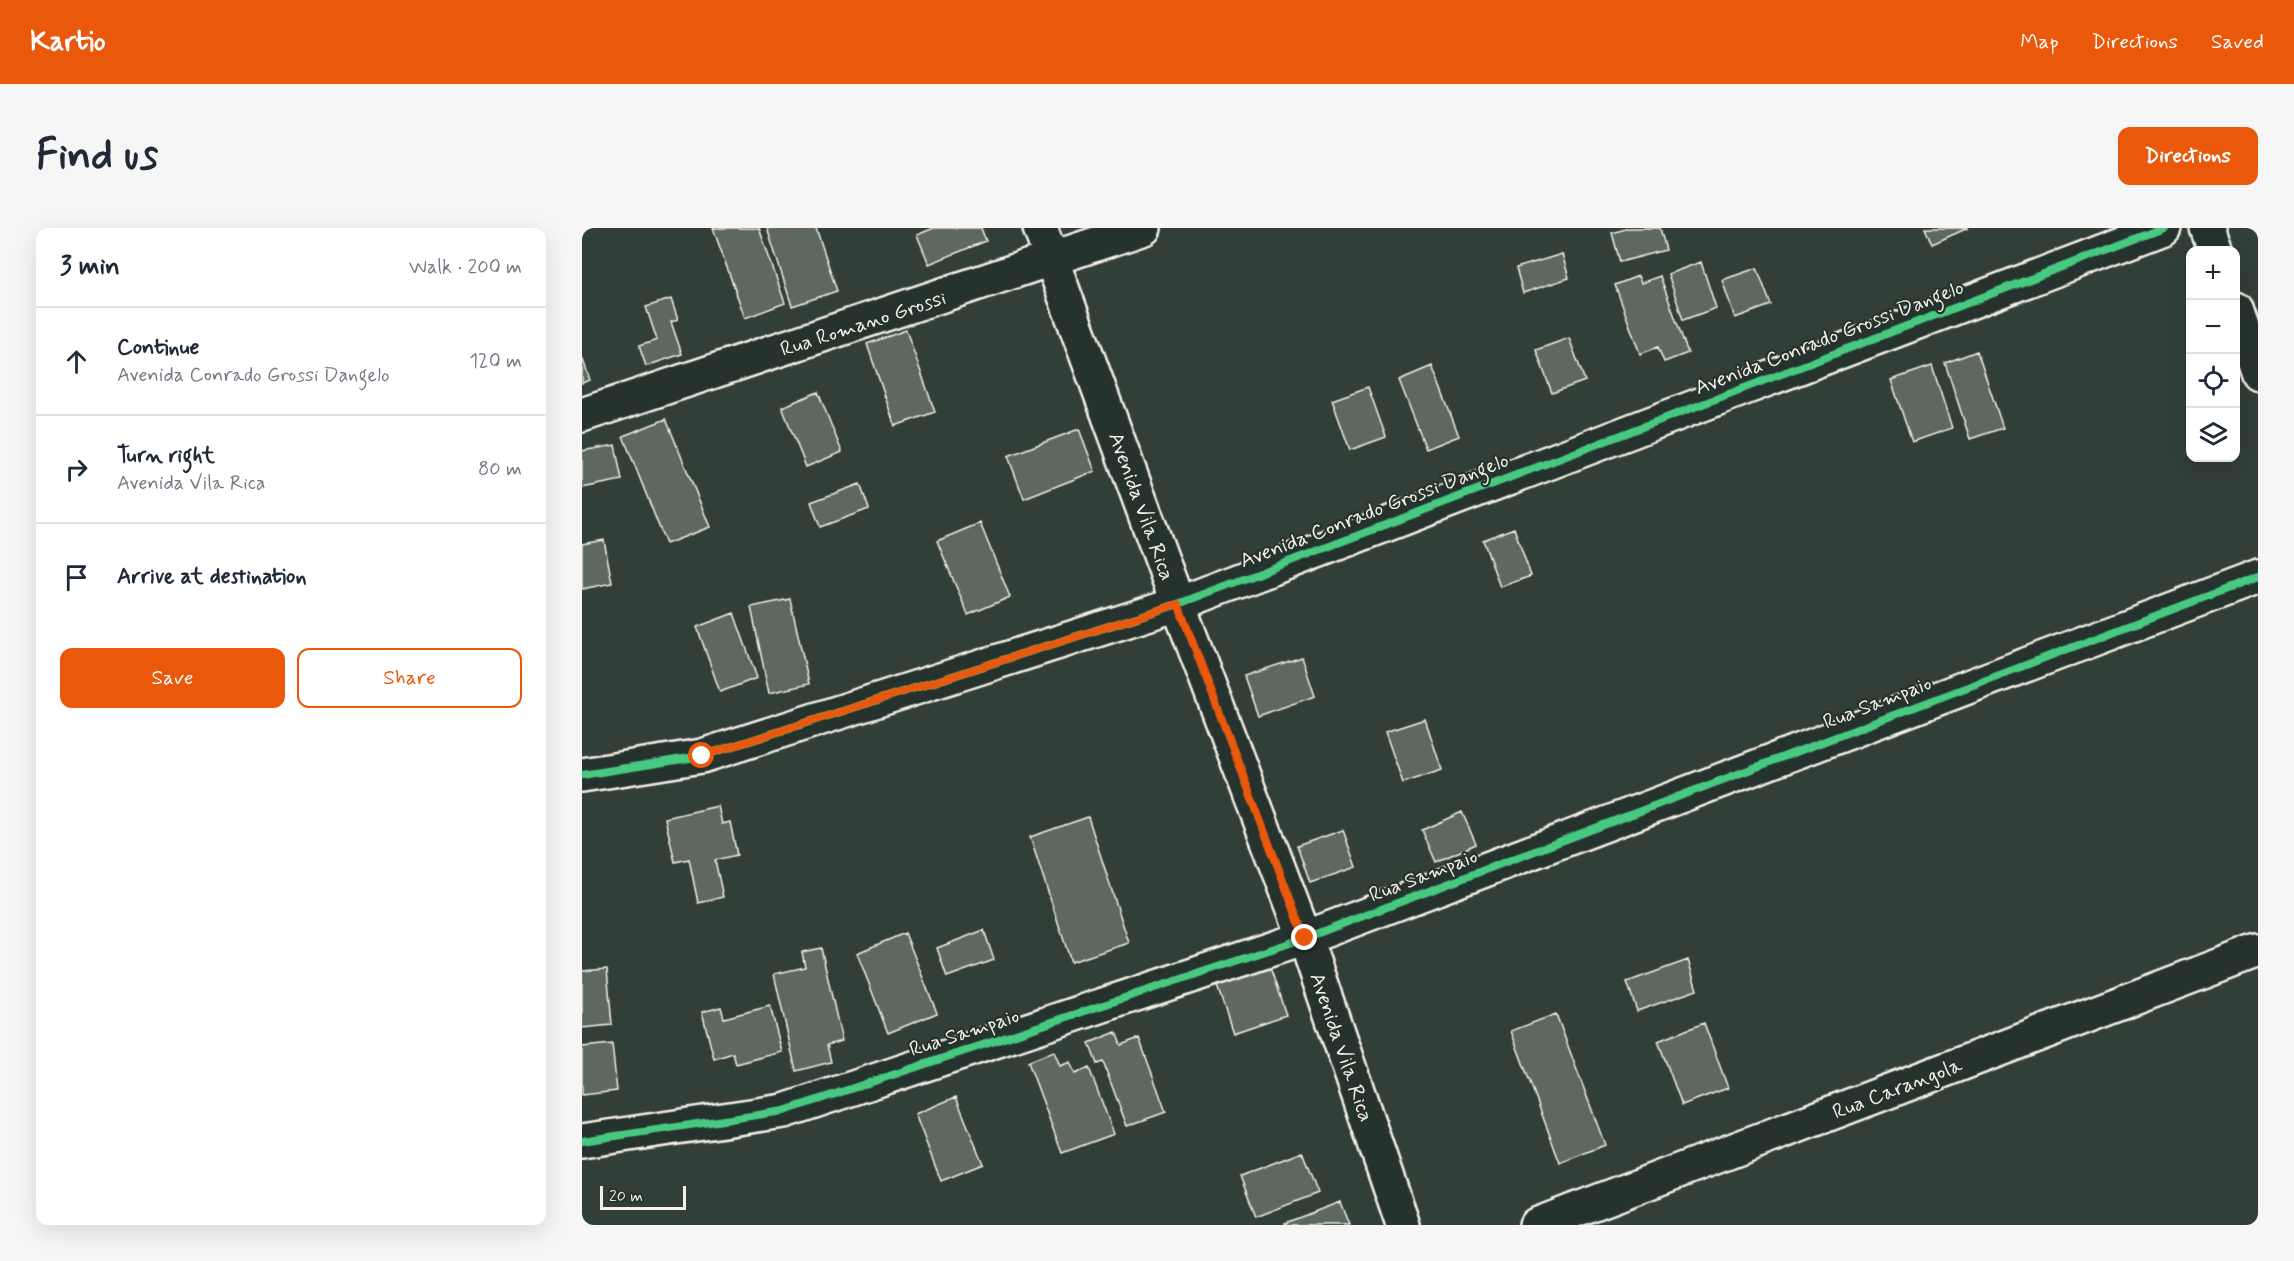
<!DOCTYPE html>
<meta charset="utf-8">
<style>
:root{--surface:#fff;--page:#f6f6f7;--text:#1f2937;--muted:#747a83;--line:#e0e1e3;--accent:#ea580c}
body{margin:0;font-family:Mynerve,sans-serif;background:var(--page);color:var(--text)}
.controls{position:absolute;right:18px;top:18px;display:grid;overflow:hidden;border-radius:12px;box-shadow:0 6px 24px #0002}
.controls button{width:54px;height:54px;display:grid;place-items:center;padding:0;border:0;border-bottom:2px solid var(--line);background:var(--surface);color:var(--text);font:30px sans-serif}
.scale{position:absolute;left:18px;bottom:15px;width:86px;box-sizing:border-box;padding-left:6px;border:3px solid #f4f1e8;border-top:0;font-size:16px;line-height:21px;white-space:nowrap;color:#f4f1e8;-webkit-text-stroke:4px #26332d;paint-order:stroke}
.stop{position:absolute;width:18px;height:18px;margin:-14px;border:4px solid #ea580c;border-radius:50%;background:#fff}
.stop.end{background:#ea580c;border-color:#fff;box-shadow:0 2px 6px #0008}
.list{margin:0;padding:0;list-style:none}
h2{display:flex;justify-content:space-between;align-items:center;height:78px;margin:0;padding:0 24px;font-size:26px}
h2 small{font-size:20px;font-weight:400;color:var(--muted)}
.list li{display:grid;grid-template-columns:39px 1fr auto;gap:18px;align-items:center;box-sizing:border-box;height:108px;padding:0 24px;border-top:2px solid var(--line)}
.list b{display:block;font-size:22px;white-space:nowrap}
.list p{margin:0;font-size:20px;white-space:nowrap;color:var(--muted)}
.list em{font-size:20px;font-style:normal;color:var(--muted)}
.actions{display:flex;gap:12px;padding:18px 24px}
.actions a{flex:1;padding:14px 0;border:2px solid var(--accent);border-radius:12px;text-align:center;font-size:21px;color:var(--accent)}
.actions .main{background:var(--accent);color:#fff}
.icon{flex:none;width:33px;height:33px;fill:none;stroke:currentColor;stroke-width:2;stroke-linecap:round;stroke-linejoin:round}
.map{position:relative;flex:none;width:1676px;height:997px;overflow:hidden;border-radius:12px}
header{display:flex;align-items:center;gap:36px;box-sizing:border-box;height:84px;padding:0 30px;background:var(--accent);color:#fff}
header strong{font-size:28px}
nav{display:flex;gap:33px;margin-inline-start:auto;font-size:21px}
.intro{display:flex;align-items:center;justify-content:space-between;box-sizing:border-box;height:144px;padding:0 36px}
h1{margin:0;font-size:42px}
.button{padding:15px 27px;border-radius:12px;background:var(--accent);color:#fff;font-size:21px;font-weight:700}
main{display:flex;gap:36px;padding:0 36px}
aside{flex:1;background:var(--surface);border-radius:12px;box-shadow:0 6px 24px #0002}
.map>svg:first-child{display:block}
.building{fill:#5f6861;stroke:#f4f1e8;stroke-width:1.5}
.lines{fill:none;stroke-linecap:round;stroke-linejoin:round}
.minor-casing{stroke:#f4f1e8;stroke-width:38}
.minor{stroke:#26332d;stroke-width:33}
.cycleway-casing{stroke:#26332d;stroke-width:11}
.cycleway{stroke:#46c982;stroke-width:8}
.route{stroke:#ea580c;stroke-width:8}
.labels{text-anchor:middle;stroke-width:4.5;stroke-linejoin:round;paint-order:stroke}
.street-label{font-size:21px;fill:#f4f1e8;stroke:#26332d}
</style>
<header>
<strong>Kartio</strong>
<nav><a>Map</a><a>Directions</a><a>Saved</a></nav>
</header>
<div class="intro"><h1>Find us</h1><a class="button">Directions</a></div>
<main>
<aside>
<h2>3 min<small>Walk · 200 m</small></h2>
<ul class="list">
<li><svg class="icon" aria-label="ahead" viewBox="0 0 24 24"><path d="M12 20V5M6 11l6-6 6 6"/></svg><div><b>Continue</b><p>Avenida Conrado Grossi Dangelo</p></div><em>120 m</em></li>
<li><svg class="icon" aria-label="right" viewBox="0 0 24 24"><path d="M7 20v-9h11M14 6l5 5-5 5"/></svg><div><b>Turn right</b><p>Avenida Vila Rica</p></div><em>80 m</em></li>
<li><svg class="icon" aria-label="arrive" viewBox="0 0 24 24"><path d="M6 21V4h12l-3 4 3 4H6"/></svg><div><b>Arrive at destination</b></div></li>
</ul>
<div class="actions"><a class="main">Save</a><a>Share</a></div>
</aside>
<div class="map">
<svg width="1676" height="997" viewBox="0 0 1676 997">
<rect width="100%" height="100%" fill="#323e38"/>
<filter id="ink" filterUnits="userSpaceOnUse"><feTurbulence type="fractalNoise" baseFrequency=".0167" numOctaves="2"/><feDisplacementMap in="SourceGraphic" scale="12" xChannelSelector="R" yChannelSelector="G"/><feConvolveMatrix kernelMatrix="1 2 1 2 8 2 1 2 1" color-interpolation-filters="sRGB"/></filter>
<g filter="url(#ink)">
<path class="building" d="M131,0H177L203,75L163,90Z
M185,0H234L255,63L210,78Z
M352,0H399L404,13L347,36L335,7Z
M1047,0H1078L1084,22L1038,34L1030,5Z
M1343,0H1386L1350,16Z
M980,26L987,50L941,65L934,40Z
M1119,34L1134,80L1101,92L1086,46Z
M1175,40L1189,77L1153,90L1140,52Z
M1056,48L1059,55L1078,48L1106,125L1082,134L1076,119L1058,126L1033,57Z
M89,71L96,92L89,94L100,126L64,138L57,118L75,112L64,79Z
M324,102L353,184L313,198L285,116Z
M987,110L1003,153L970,165L954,122Z
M1395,123L1421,200L1388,211L1363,135Z
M0,129L8,152L0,155Z
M850,138L877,208L844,221L817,152Z
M1350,138L1370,200L1330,214L1309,152Z
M786,159L804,209L768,222L750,172Z
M236,164L260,224L224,239L200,179Z
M84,191L128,299L84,316L41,208Z
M497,201L513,243L442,271L426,228Z
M33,217L40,252L0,260V223Z
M278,256L287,281L238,299L229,274Z
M398,295L428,369L386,387L355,313Z
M932,300L949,348L918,359L901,312Z
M22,312L30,355L0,361V316Z
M208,371L227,456L187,465L169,379Z
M152,385L175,450L138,464L115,399Z
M720,429L733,468L676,488L662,448Z
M843,491L860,542L821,555L803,504Z
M136,578L140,596L148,594L155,627L133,632L141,669L116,675L107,631L93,634L83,590Z
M880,584L894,616L854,634L840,602Z
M506,589L547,715L489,734L448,609Z
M761,602L774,639L728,655L715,618Z
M402,702L412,732L365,749L355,720Z
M323,705L355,785L306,805L275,725Z
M239,720L260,813L245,817L249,834L214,843L192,746L223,739L220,724Z
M1106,732L1115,762L1055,783L1045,754Z
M688,739L704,787L651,805L635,758Z
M25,741L30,797L0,800V743Z
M188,778L200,824L154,836L151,825L132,831L120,784L139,779L142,790Z
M974,786L1023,917L978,935L929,803Z
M1122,795L1146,860L1100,877L1076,813Z
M534,804L539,817L557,810L584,884L545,898L521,834L515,836L507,815Z
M30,816L35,863L0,867V819Z
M472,823L478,838L488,834L493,846L507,840L532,906L480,925L446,834Z
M374,869L401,936L359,953L333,886Z
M720,924L736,965L674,989L658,948Z
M758,974L767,997H704L703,995Z"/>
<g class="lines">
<g class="minor-casing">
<path id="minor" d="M458,0L596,376L723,710L821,997
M1625,0L1633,22
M1654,81L1676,145
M0,187L562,0
M0,547L120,528L596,376L1582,0
M0,913L202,883L723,710L1676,349
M954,997L1676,723"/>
</g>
<use href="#minor" class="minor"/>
<g class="cycleway-casing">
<path id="cycleway" d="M0,547L120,528L596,376L1582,0
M0,913L202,883L723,710L1676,349"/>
</g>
<use href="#cycleway" class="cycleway"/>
</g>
</g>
<g class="lines" filter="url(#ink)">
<path class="route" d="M120,528L596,376L723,710"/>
</g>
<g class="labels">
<g class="street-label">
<text transform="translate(281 95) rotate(-18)" y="7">Rua Romano Grossi</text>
<text transform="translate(1247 109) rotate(-21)" y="7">Avenida Conrado Grossi Dangelo</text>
<text transform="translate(560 278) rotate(70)" y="7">Avenida Vila Rica</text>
<text transform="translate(792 282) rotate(-21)" y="7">Avenida Conrado Grossi Dangelo</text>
<text transform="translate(1295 474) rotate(-21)" y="7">Rua Sampaio</text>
<text transform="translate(841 647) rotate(-21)" y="7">Rua Sampaio</text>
<text transform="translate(382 804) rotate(-18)" y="7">Rua Sampaio</text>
<text transform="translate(760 819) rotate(71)" y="7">Avenida Vila Rica</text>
<text transform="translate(1315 860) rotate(-21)" y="7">Rua Carangola</text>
</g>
</g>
</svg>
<div class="controls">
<button>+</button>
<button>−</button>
<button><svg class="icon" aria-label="locate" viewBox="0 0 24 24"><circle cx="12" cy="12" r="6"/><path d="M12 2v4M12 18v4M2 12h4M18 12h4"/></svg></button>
<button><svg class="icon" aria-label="layers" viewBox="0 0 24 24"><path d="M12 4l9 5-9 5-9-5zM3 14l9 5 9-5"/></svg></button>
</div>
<div class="scale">20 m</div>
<div class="stop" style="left:120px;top:528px"></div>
<div class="stop end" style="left:723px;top:710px"></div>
</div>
</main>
